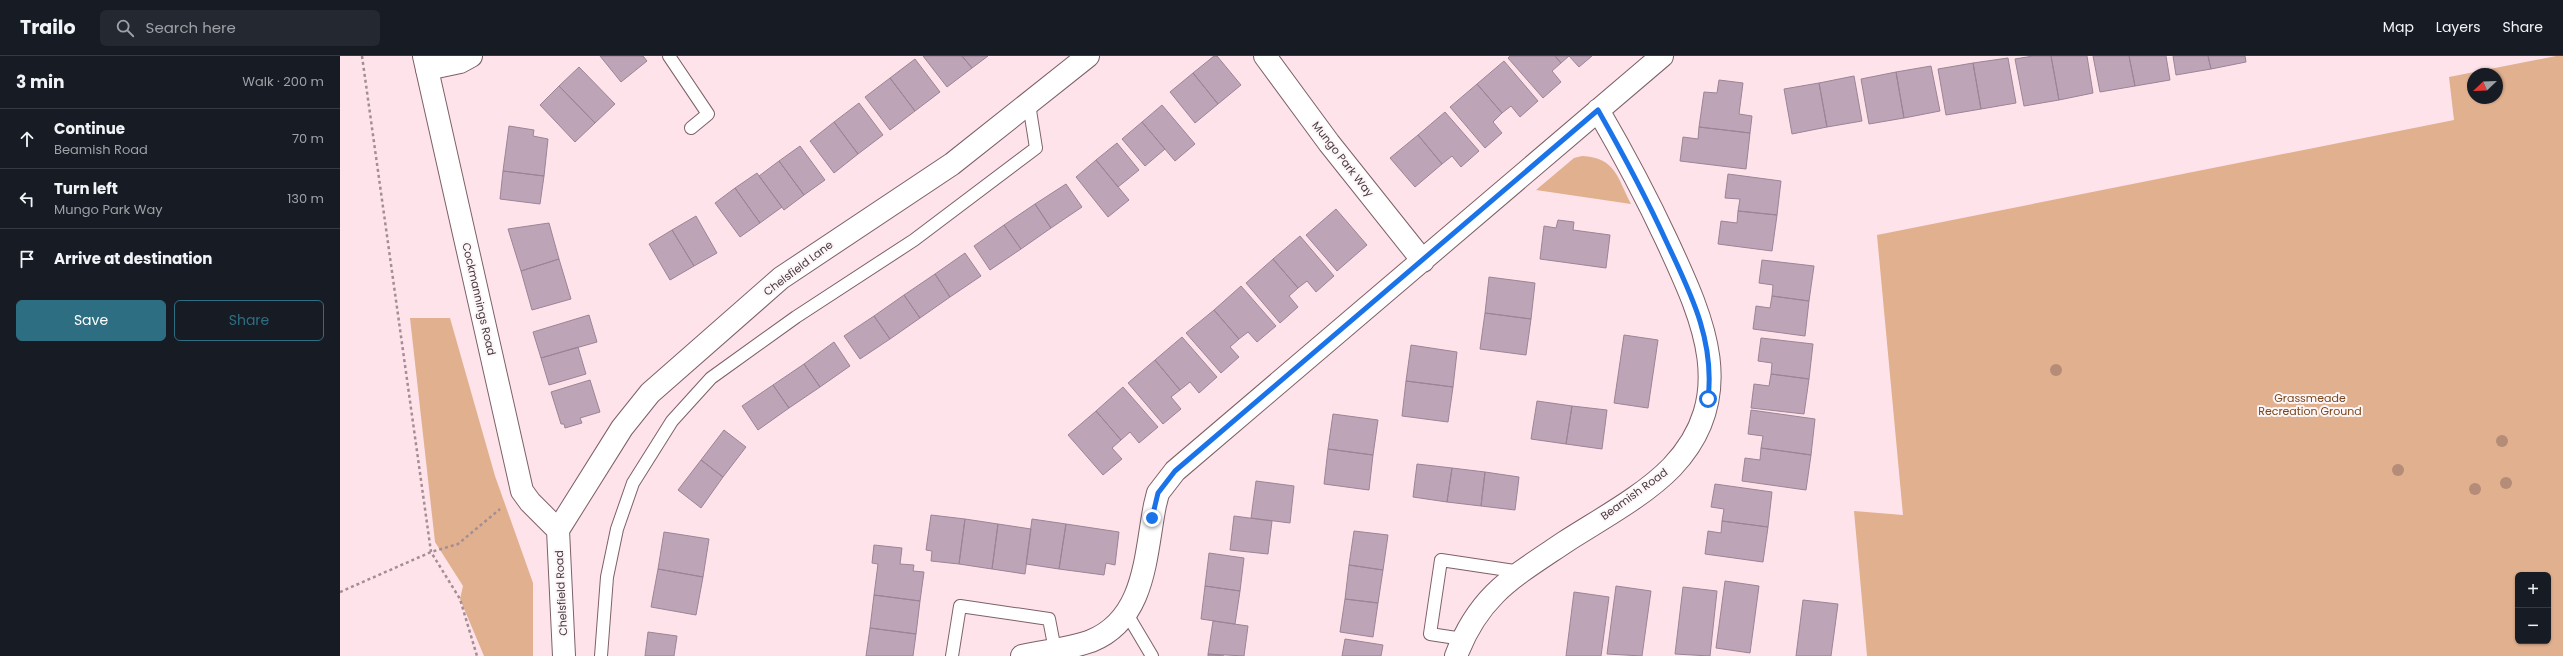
<!DOCTYPE html>
<meta charset="utf-8">
<style>
:root{--surface:#171b24;--page:#242831;--text:#f1f3f6;--muted:#9ea1a6;--line:#363941;--accent:#2e6e82}
body{margin:0;font-family:Poppins,sans-serif;background:var(--page);color:var(--text)}
.controls{position:absolute;right:12px;bottom:12px;display:grid;overflow:hidden;border-radius:6px;box-shadow:0 1px 3px #0004}
.controls button{width:36px;height:36px;display:grid;place-items:center;padding:0;border:0;border-bottom:1px solid var(--line);background:var(--surface);color:var(--text);font:20px sans-serif}
.compass{position:absolute;left:2127px;top:12px;width:36px;height:36px;border-radius:50%;background:var(--surface);box-shadow:0 1px 3px #0004;rotate:247deg}
.stop{position:absolute;width:12px;height:12px;margin:-9px;border:3px solid #1a73e8;border-radius:50%;background:#fff}
.stop.end{background:#1a73e8;border-color:#fff;box-shadow:0 1px 4px #0008}
.list{margin:0;padding:0;list-style:none}
h2{display:flex;justify-content:space-between;align-items:center;height:52px;margin:0;padding:0 16px;font-size:17px}
h2 small{font-size:13px;font-weight:400;color:var(--muted)}
.list li{display:grid;grid-template-columns:26px 1fr auto;gap:12px;align-items:center;box-sizing:border-box;height:60px;padding:0 16px;border-top:1px solid var(--line)}
.list b{display:block;font-size:15px;white-space:nowrap}
.list p{margin:0;font-size:13px;white-space:nowrap;color:var(--muted)}
.list em{font-size:13px;font-style:normal;color:var(--muted)}
.actions{display:flex;gap:8px;padding:12px 16px}
.actions a{flex:1;padding:9px 0;border:1px solid var(--accent);border-radius:6px;text-align:center;font-size:14px;color:var(--accent)}
.actions .main{background:var(--accent);color:#fff}
.icon{flex:none;width:22px;height:22px;fill:none;stroke:currentColor;stroke-width:2;stroke-linecap:round;stroke-linejoin:round}
.map{position:relative;flex:none;width:2223px;height:600px;overflow:hidden}
header{display:flex;align-items:center;gap:24px;box-sizing:border-box;height:56px;padding:0 20px;background:var(--surface);border-bottom:1px solid var(--line)}
header strong{font-size:19px}
nav{display:flex;gap:22px;margin-inline-start:auto;font-size:14px}
.search{width:280px;height:36px;background:var(--page);display:flex;align-items:center;gap:10px;box-sizing:border-box;padding:0 14px;border-radius:6px;color:var(--muted);font-size:15px}
main{display:flex}
aside{flex:1;background:var(--surface)}
.map>svg:first-child{display:block}
.green{fill:#e1b08e;fill-rule:evenodd}
.building{fill:#bda5b7;stroke:#9c8496}
.lines{fill:none;stroke-linecap:round;stroke-linejoin:round}
.service-casing{stroke:#7d6068;stroke-width:14}
.minor-casing{stroke:#7d6068;stroke-width:24}
.tertiary-casing{stroke:#7d6068;stroke-width:24}
.path{stroke:#a38e93;stroke-width:2.5;stroke-dasharray:3 3;stroke-linecap:butt}
.service{stroke:#fff;stroke-width:12}
.minor{stroke:#fff;stroke-width:22}
.tertiary{stroke:#fff;stroke-width:22}
.tree{fill:#b58c77}
.route{stroke:#1a73e8;stroke-width:5}
.labels{text-anchor:middle;stroke-width:4;stroke-linejoin:round;paint-order:stroke}
.street-label{font-size:11px;fill:#45383b;stroke:#fdf6f8}
.park-label{font-size:11px;fill:#7a4519;stroke:#fdf6f8}
</style>
<header>
<strong>Trailo</strong>
<div class="search"><svg class="icon" aria-label="search" viewBox="0 0 24 24"><circle cx="10" cy="10" r="6"/><path d="M15 15l6 6"/></svg>Search here</div>
<nav><a>Map</a><a>Layers</a><a>Share</a></nav>
</header>
<main>
<aside>
<h2>3 min<small>Walk · 200 m</small></h2>
<ul class="list">
<li><svg class="icon" aria-label="ahead" viewBox="0 0 24 24"><path d="M12 20V5M6 11l6-6 6 6"/></svg><div><b>Continue</b><p>Beamish Road</p></div><em>70 m</em></li>
<li><svg class="icon" aria-label="left" viewBox="0 0 24 24"><path d="M17 20v-9H6M10 6l-5 5 5 5"/></svg><div><b>Turn left</b><p>Mungo Park Way</p></div><em>130 m</em></li>
<li><svg class="icon" aria-label="arrive" viewBox="0 0 24 24"><path d="M6 21V4h12l-3 4 3 4H6"/></svg><div><b>Arrive at destination</b></div></li>
</ul>
<div class="actions"><a class="main">Save</a><a>Share</a></div>
</aside>
<div class="map">
<svg width="2223" height="600" viewBox="0 0 2223 600">
<rect width="100%" height="100%" fill="#fee3ea"/>
<path class="green" d="M2216,0H2223V600H1527L1514,455L1563,459L1537,179L2114,64L2109,21ZM2133,18H2157V42H2133ZM2178,519H2208V585H2178Z
M1242,100C1276,102 1277,121 1291,148L1196,134L1234,102Z
M70,262H110L155,420L193,527V600H144L120,543L123,530L95,486Z"/>
<path class="building" d="M260,0H303L307,5L281,26Z
M583,0H622L632,12L607,31Z
M622,0H648L632,12Z
M874,0H877L901,29L878,48L853,17Z
M1170,0H1215L1221,7L1212,15L1221,26L1203,42L1168,2Z
M1215,0H1252L1239,11L1229,0L1221,7Z
M1693,0H1711L1719,44L1684,50L1675,3Z
M1711,0H1747L1753,37L1719,44Z
M1753,0H1789L1795,30L1760,36Z
M1789,0H1826L1830,24L1795,30Z
M1833,0H1868L1871,13L1836,19Z
M1868,0H1905L1906,6L1871,13Z
M1668,2L1676,47L1641,53L1633,7Z
M575,3L600,36L575,55L550,22Z
M1164,5L1198,45L1180,61L1171,50L1162,57L1137,28Z
M1633,7L1641,53L1606,59L1598,13Z
M1591,10L1600,55L1564,62L1556,16Z
M239,11L275,48L255,67L219,30Z
M1556,16L1564,62L1529,68L1521,23Z
M853,17L878,48L855,67L830,36Z
M1514,20L1522,65L1487,71L1479,27Z
M550,22L575,55L550,74L525,41Z
M1379,24L1403,27L1399,58L1412,60L1410,77L1359,71L1364,36L1377,37Z
M1479,27L1487,71L1452,78L1444,33Z
M1137,28L1162,57L1153,66L1162,77L1145,92L1110,51Z
M219,30L255,67L235,86L200,49Z
M519,47L543,79L518,98L494,66Z
M822,49L855,88L835,105L802,66Z
M1105,56L1139,95L1121,111L1112,100L1102,108L1078,79Z
M494,66L518,98L494,117L470,85Z
M802,66L825,93L805,110L782,83Z
M169,70L194,74L193,80L208,83L204,120L163,115Z
M1359,71L1410,77L1406,113L1340,105L1343,81L1358,83Z
M1078,79L1102,108L1075,131L1050,102Z
M777,87L799,114L778,131L756,104Z
M460,90L485,124L464,139L439,105Z
M756,104L789,144L768,161L736,121Z
M439,105L464,139L444,154L419,120Z
M163,115L204,120L200,148L160,143Z
M417,117L442,151L420,167L395,132Z
M1388,118L1441,125L1437,159L1398,155L1400,143L1385,142Z
M726,128L742,151L711,172L695,148Z
M395,132L420,167L400,181L375,147Z
M695,148L711,172L681,193L664,169Z
M996,153L1027,189L997,215L966,179Z
M1398,155L1437,159L1432,195L1378,188L1381,165L1397,167Z
M356,160L377,197L354,210L332,174Z
M1218,164L1234,166L1233,174L1270,179L1266,212L1200,203L1204,170L1216,172Z
M209,167L219,203L181,215L168,173Z
M664,169L681,193L650,214L634,190Z
M332,174L354,210L330,224L309,188Z
M960,180L994,220L976,236L967,225L958,232L933,203Z
M625,197L641,220L610,241L595,218Z
M219,203L231,243L192,254L181,215Z
M933,203L958,232L949,240L958,251L940,267L906,227Z
M1422,204L1474,210L1469,245L1432,240L1433,229L1419,227Z
M595,218L610,241L580,262L564,239Z
M1149,221L1195,227L1191,263L1145,257Z
M901,230L936,270L917,286L908,276L899,283L874,254Z
M564,239L580,262L550,283L534,260Z
M1432,240L1469,245L1465,280L1413,273L1416,250L1430,252Z
M874,254L899,283L890,291L899,301L881,317L846,277Z
M1145,257L1191,263L1186,299L1140,293Z
M249,259L257,286L201,302L193,276Z
M534,260L550,283L520,303L504,280Z
M1284,279L1318,284L1308,352L1274,347Z
M842,281L877,321L859,337L850,326L840,334L815,304Z
M1421,282L1473,288L1469,323L1431,318L1432,307L1418,305Z
M494,286L510,310L480,331L464,308Z
M1071,289L1117,296L1113,331L1066,325Z
M238,291L246,318L209,329L201,302Z
M815,304L840,334L831,341L841,353L823,368L788,327Z
M464,308L480,331L449,352L433,329Z
M1431,318L1469,323L1464,358L1411,352L1414,328L1429,330Z
M250,324L260,356L240,362L242,367L225,372L224,368H221L211,336Z
M1066,325L1113,331L1108,366L1062,360Z
M433,329L449,352L418,374L402,350Z
M783,331L818,371L799,387L790,376L781,384L756,355Z
M1197,345L1232,350L1226,388L1191,383Z
M1232,350L1267,354L1262,393L1226,388Z
M1411,354L1475,363L1471,399L1421,392L1423,380L1408,378Z
M756,355L781,384L772,392L782,403L763,419L728,379Z
M993,358L1038,364L1033,399L988,393Z
M384,374L406,391L383,421L361,404Z
M1421,392L1471,399L1466,434L1402,425L1405,402L1420,404Z
M988,393L1033,399L1029,434L984,428Z
M361,404L383,421L361,452L338,434Z
M1077,408L1112,412L1107,446L1073,441Z
M1112,412L1145,416L1141,450L1107,446Z
M1145,416L1179,421L1175,454L1141,450Z
M916,425L954,430L950,467L911,462Z
M1375,428L1432,436L1428,471L1382,465L1384,453L1371,451Z
M591,459L625,463L619,508L591,505L592,495L586,494Z
M894,460L932,465L928,498L890,494Z
M625,463L658,468L652,513L619,508Z
M692,463L726,468L719,513L686,508Z
M1382,465L1428,471L1423,506L1365,498L1368,475L1381,477Z
M658,468L691,473L685,518L652,513Z
M726,468L779,476L775,509L766,507L764,519L719,513Z
M1014,475L1048,479L1043,514L1009,509Z
M324,476L369,483L363,521L318,513Z
M534,489L562,492L560,508L574,509L573,515L584,516L580,545L534,539L538,508L532,507Z
M869,497L904,502L900,535L865,530Z
M1009,509L1043,514L1038,547L1005,543Z
M318,513L363,521L356,559L311,551Z
M1385,525L1419,530L1410,597L1376,592Z
M865,530L900,535L895,568L861,563Z
M1276,530L1311,535L1302,600L1267,598Z
M1343,531L1377,535L1370,600L1335,598Z
M1234,536L1269,541L1261,600H1226Z
M534,539L580,545L576,578L530,572Z
M1005,543L1038,547L1033,581L1000,576Z
M1463,544L1498,548L1491,600H1456Z
M873,565L908,570L904,600L868,598Z
M530,572L576,578L573,600H526Z
M308,576L337,580L334,600H305Z
M1005,583L1043,589L1041,600H1002Z
M868,598L884,600H868Z"/>
<g class="lines">
<g class="service-casing">
<path id="service" d="M329,0L368,58L351,72
M787,558L812,600
M1123,583L1090,578L1101,504L1181,516
M261,600L267,521L277,473L293,427L332,365L371,322L456,261L574,184L696,92L689,48
M612,600L620,550L709,563L716,599"/>
</g>
<g class="minor-casing">
<path id="minor" d="M925,0L989,87L1083,205
M87,13L120,6L131,0
M682,600C705,595 729,593 751,585C806,563 805,499 815,449L818,437L835,415L1322,0
M1116,600C1139,539 1173,521 1225,486C1259,464 1304,440 1332,411C1400,339 1362,261 1327,185C1306,140 1283,97 1258,54"/>
</g>
<g class="tertiary-casing">
<path id="tertiary" d="M84,0L182,435L190,446L218,474
M218,474L282,372L310,337L441,222L612,108L748,0
M218,474L224,600"/>
</g>
<path class="path" d="M22,0L91,496L120,543L137,600
M0,536L91,496L118,488L160,453"/>
<use href="#service" class="service"/>
<use href="#minor" class="minor"/>
<use href="#tertiary" class="tertiary"/>
</g>
<g class="tree">
<circle cx="1716" cy="314" r="6"/>
<circle cx="2162" cy="385" r="6"/>
<circle cx="2058" cy="414" r="6"/>
<circle cx="2166" cy="427" r="6"/>
<circle cx="2135" cy="433" r="6"/>
</g>
<g class="lines">
<path class="route" d="M812,462L818,437L835,415L1258,54C1283,98 1306,141 1327,187C1351,238 1375,285 1368,343"/>
</g>
<g class="labels">
<g class="street-label">
<text transform="translate(1003 103) rotate(52)" y="4">Mungo Park Way</text>
<text transform="translate(458 212) rotate(-37)" y="4">Chelsfield Lane</text>
<text transform="translate(139 243) rotate(77)" y="4">Cockmannings Road</text>
<text transform="translate(1294 438) rotate(-36)" y="4">Beamish Road</text>
<text transform="translate(221 537) rotate(-93)" y="4">Chelsfield Road</text>
</g>
<g class="park-label">
<text x="1970" y="346">Grassmeade<tspan x="1970" dy="13">Recreation Ground</tspan></text>
</g>
</g>
</svg>
<div class="controls">
<button>+</button>
<button>−</button>
</div>
<svg class="compass" viewBox="-18 -18 36 36"><path d="M0-13l5 13h-10z" fill="#e53935"/><path d="M0 13l5-13h-10z" fill="#9ea1a6"/></svg>
<div class="stop" style="left:1368px;top:343px"></div>
<div class="stop end" style="left:812px;top:462px"></div>
</div>
</main>
